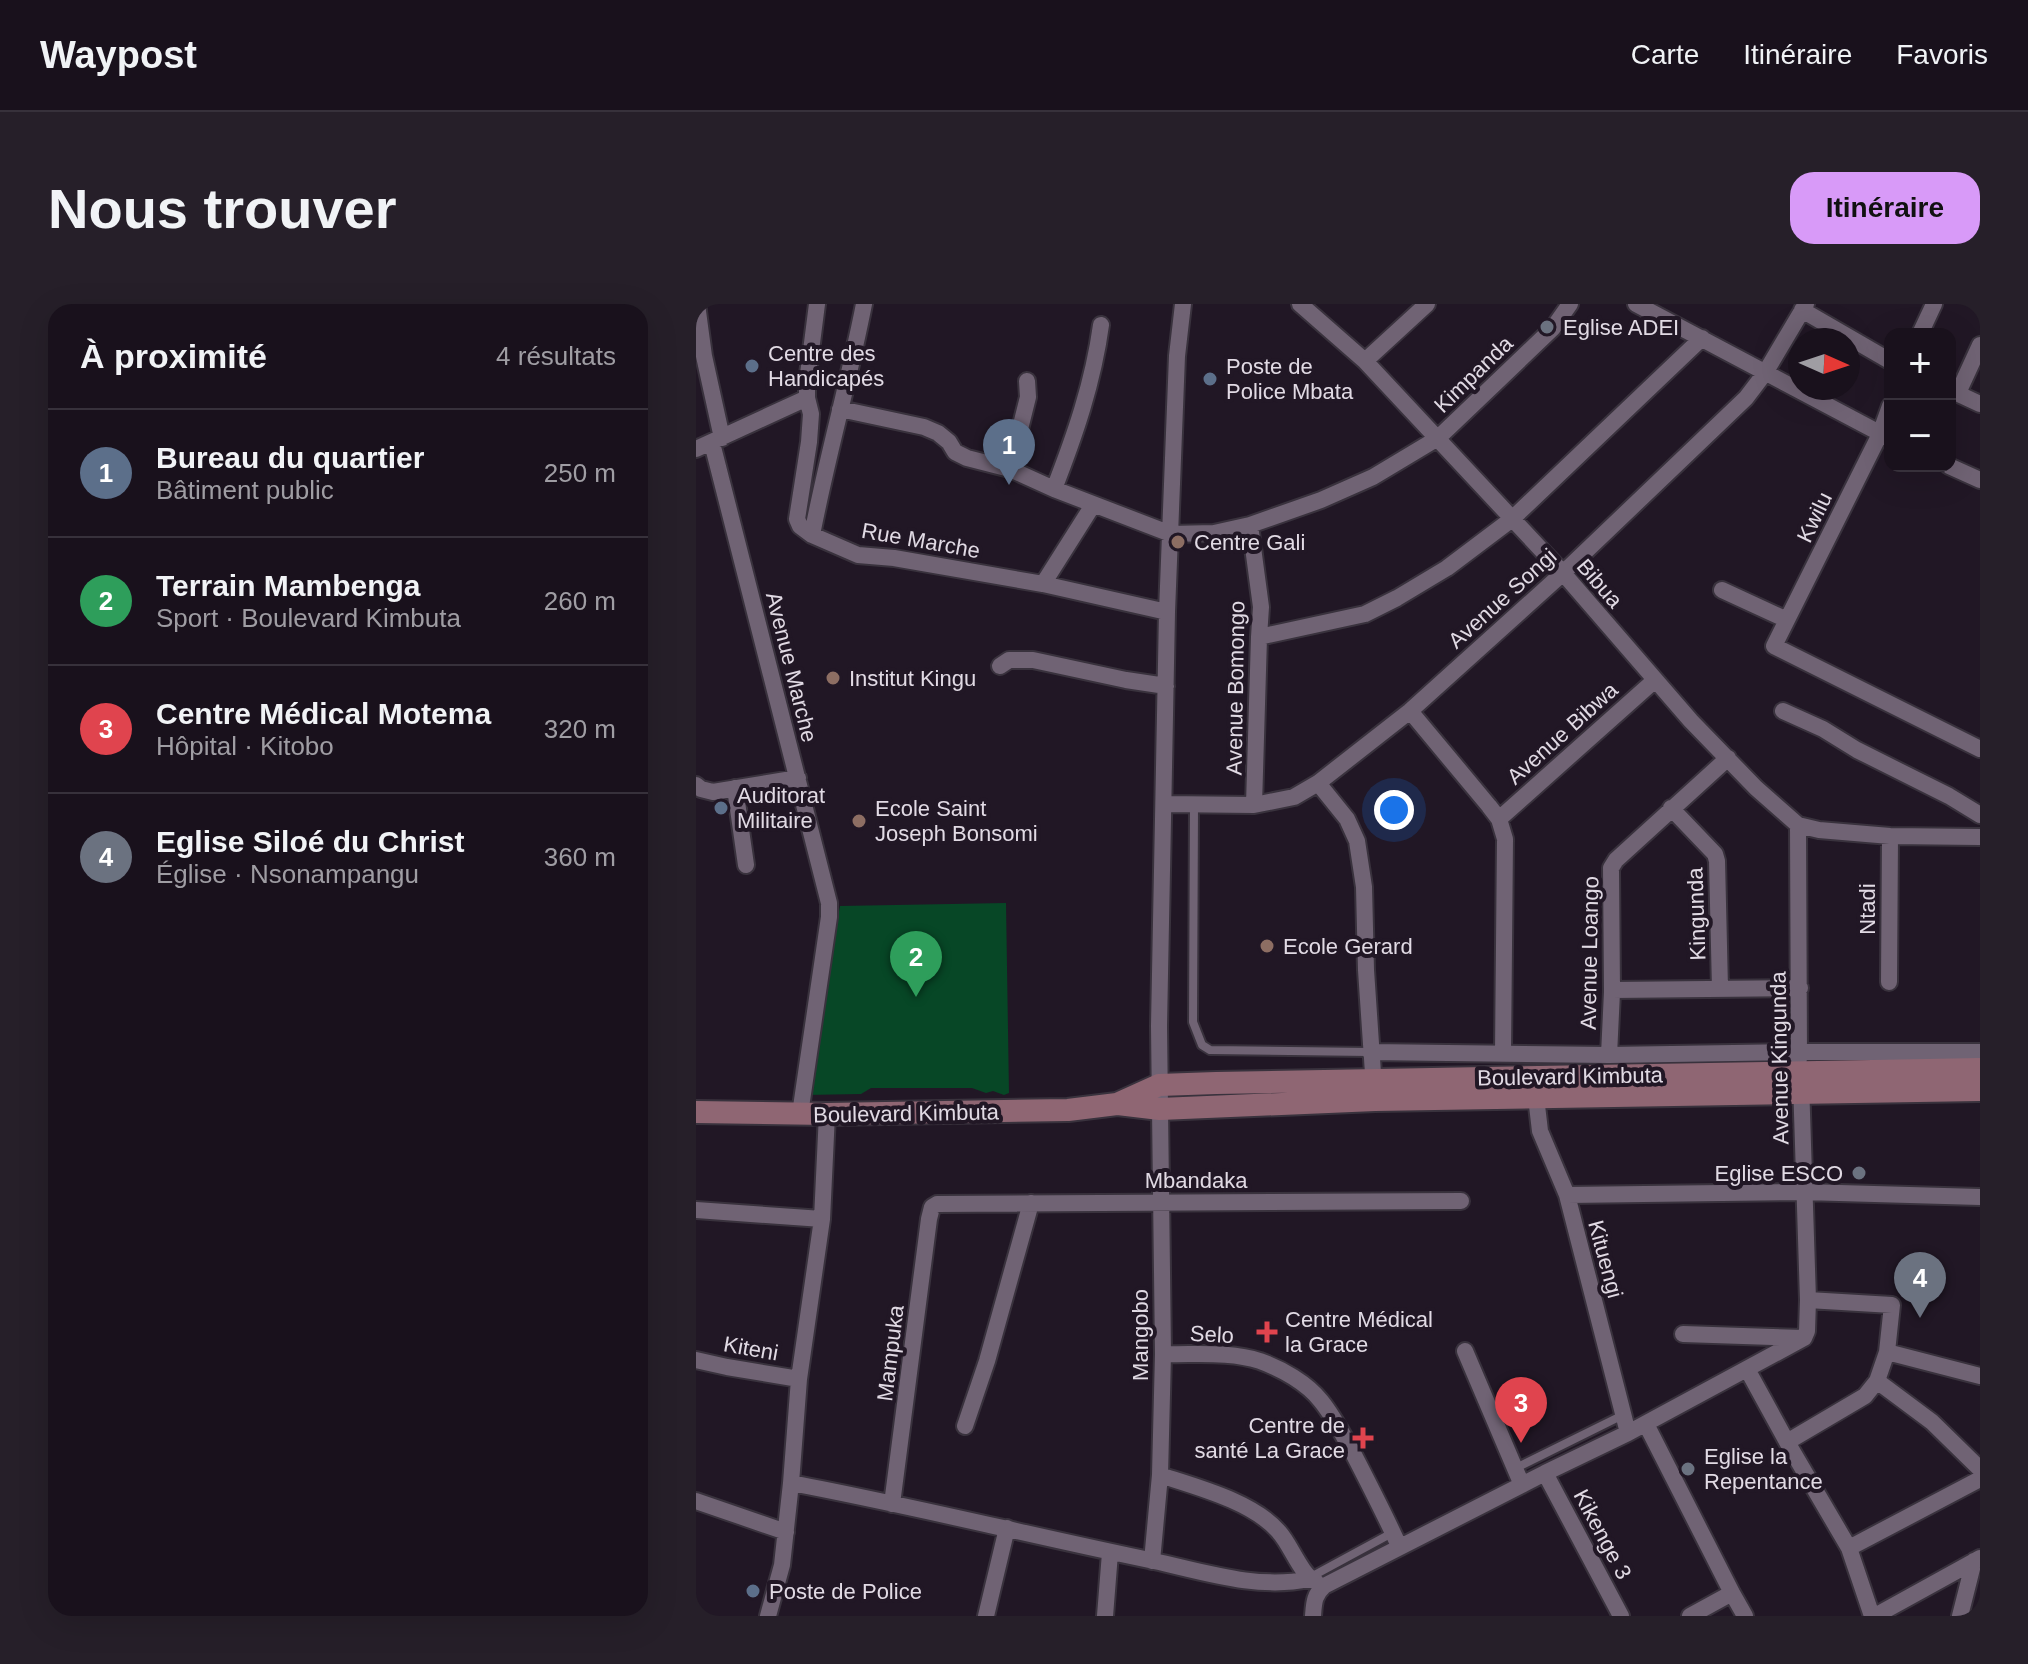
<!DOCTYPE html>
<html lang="fr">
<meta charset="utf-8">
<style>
:root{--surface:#19111c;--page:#261f29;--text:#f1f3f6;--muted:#9f9da3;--line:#37313b;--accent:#d89af8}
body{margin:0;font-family:Arial,sans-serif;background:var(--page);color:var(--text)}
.controls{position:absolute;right:24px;top:24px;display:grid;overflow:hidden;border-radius:16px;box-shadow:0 8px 32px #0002}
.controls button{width:72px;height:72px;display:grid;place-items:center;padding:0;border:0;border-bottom:2px solid var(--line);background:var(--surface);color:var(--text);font:40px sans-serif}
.compass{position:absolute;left:1092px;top:24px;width:72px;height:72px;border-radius:50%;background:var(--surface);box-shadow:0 8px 32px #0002;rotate:93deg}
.you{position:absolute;left:698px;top:506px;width:28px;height:28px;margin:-20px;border:6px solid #fff;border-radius:50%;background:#1a73e8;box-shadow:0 0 0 12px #1a73e833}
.badge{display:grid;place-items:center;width:52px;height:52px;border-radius:50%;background:var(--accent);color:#fff;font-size:26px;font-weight:700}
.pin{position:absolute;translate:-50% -66px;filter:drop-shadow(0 2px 4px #0008)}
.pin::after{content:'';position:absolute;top:42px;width:28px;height:24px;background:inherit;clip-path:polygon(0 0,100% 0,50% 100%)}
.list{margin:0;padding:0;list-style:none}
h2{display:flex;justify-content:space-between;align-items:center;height:104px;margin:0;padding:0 32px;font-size:34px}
h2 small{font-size:26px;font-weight:400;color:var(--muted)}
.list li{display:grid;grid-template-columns:52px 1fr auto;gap:24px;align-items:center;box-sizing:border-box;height:128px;padding:0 32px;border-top:2px solid var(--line)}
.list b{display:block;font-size:30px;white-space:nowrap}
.list p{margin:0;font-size:26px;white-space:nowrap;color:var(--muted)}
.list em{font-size:26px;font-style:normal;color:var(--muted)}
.map{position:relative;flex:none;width:1284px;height:1312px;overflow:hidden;border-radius:24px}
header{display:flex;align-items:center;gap:48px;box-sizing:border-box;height:112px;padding:0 40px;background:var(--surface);border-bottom:2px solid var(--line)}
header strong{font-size:38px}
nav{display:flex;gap:44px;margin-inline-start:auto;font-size:28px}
.intro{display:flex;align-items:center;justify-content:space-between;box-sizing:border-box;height:192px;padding:0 48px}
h1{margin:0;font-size:56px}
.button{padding:20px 36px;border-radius:24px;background:var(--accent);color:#111;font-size:28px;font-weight:700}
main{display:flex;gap:48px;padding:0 48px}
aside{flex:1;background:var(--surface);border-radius:24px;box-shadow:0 8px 32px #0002}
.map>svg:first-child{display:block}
.green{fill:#074726}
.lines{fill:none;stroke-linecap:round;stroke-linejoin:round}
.lane-casing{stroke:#39323d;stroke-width:12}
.street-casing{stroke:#39323d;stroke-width:20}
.secondary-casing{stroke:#39323d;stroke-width:26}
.lane{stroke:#706374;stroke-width:8}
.street{stroke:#706374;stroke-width:16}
.secondary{stroke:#8f6673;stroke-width:22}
.worship-dot{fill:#6b7280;stroke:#211725;stroke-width:3}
.service-dot{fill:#5c6f8a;stroke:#211725;stroke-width:3}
.education-dot{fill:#8d6e63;stroke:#211725;stroke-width:3}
.health-dot{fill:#e0444e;stroke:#211725;stroke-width:3}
.labels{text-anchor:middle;stroke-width:8;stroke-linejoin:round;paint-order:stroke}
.poi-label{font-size:22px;fill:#e1dae4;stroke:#211725;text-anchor:start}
.street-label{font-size:22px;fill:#e1dae4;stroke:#211725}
</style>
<header>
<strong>Waypost</strong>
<nav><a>Carte</a><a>Itinéraire</a><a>Favoris</a></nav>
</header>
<div class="intro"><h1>Nous trouver</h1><a class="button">Itinéraire</a></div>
<main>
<aside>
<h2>À proximité<small>4 résultats</small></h2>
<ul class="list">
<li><span class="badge" style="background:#5c6f8a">1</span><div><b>Bureau du quartier</b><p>Bâtiment public</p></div><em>250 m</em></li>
<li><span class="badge" style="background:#2e9e5b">2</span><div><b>Terrain Mambenga</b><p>Sport · Boulevard Kimbuta</p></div><em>260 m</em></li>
<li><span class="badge" style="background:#e0444e">3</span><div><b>Centre Médical Motema</b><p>Hôpital · Kitobo</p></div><em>320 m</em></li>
<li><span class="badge" style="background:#6b7280">4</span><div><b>Eglise Siloé du Christ</b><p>Église · Nsonampangu</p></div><em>360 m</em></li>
</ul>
</aside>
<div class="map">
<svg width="1284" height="1312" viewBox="0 0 1284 1312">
<rect width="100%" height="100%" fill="#211725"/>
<path class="green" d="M310,599L313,789L308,791L297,787L290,789L276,784H175L165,790L109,791L144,602Z"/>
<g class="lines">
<g class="lane-casing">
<path id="lane" d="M498,501L497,718L506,741L514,746L674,748
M820,1164L927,1111
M613,1274L696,1229"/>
</g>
<g class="street-casing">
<path id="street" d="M1,0L8,52L26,134
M121,0L111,78V94L115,110L113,138L101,215L104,222L116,231L162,251L198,254L347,280L471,308
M604,0L669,57L867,269L995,417L1060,484L1102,521L1123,526L1194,532L1284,533
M940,0L1193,134
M1106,6L1194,57
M405,21C397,79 379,131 358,185L475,230L518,229L554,221L625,196L677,173L742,134L857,24L874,0
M1224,30L1238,0
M669,57L731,0
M1254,86L1284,100
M1262,89L1284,41
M1194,102L1184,130L1078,342L1284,445
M144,105L228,123L242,129L253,138L259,148L271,154L314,165L358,185
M16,139L133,599V613L104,810
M0,145L111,94
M1253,162L1284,176
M314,165L332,93L331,77
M554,221L565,303L563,333L558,501
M116,231C131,153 153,77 168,0
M347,280L397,201
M1026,286L1091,316
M563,333L669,310L701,294L751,264L816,215L1006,34
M304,362L313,356H337L430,376L470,382
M714,407L793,502L803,515L809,535L807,749
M1087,407L1127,425L1161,446L1253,492L1284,511
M622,479L651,515L661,537L668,583L670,666L678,784
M0,481L5,485L17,488L102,474
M39,484L50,561
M468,500L558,501L598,493L622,479L714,407L867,269L1050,94L1069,69L1110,0
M975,504L1019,550L1021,557L1024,685
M803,515L959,376
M1102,521L1103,755
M1193,678L1194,532
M916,686L1104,684
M674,748L913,751L1103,748H1284
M913,751L916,688L915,564L920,556L1032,454
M1105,778L1112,996L1111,1027L1108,1034
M840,793L844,827L871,891L932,1129
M871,891L1108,888L1284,893
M0,906L126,915
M987,1030L1107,1034
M769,1047L826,1181
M1191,1048L1284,1072
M467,1050C499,1051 534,1047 564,1057C586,1065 611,1079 625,1097C638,1113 647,1131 657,1149C673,1180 689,1211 703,1242
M0,1056L31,1063L103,1075
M1051,1065L1091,1138L1153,1244L1176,1312
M1181,1077L1236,1118L1284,1165
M950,1120L1036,1289L1049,1312
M269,1122L291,1057L335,899
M1091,1138L1169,1092L1181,1077L1191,1048L1196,1001L1112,996
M849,1169L925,1312
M464,1171C501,1183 558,1198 583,1228C595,1241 605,1271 620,1278
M95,1179C217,1202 337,1232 458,1257C508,1268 562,1286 613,1275
M0,1197L90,1228
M196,1200L233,915L236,903L241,900L765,897
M1153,1244L1284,1175
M456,1257L464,1171L467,1050L463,722L471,308L481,52L487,0
M72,1312L86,1261L95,1179L103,1075L126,915L131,810
M290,1312L311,1224
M409,1312L414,1249
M617,1312C618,1299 618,1291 628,1282L849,1169L932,1129L1108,1034
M994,1312L1036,1289
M1179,1312L1284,1254
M1264,1312L1278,1257"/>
</g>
<g class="secondary-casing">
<path id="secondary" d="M422,800L464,805L679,796L1284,786
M0,808L131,810L372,806L421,800L463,781L520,779L1284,765"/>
</g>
<use href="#lane" class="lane"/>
<use href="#street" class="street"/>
<use href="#secondary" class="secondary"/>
</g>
<g class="worship-dot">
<circle cx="851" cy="23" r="8"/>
<circle cx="1163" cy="869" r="8"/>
<circle cx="992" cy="1165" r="8"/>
</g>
<g class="service-dot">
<circle cx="56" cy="62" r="8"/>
<circle cx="514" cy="75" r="8"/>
<circle cx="25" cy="504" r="8"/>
<circle cx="57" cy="1287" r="8"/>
</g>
<g class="education-dot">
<circle cx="482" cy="238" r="8"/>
<circle cx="137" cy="374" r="8"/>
<circle cx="163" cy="517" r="8"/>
<circle cx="571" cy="642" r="8"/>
</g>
<g class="health-dot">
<path d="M567 1016h8v8h8v8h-8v8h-8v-8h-8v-8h8z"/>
<path d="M663 1122h8v8h8v8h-8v8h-8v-8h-8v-8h8z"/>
</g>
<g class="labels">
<g class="poi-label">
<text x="867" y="31">Eglise ADEI</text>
<text x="72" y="57">Centre des<tspan x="72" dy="25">Handicapés</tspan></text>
<text x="530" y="70">Poste de<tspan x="530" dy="25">Police Mbata</tspan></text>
<text x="498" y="246">Centre Gali</text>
<text x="153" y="382">Institut Kingu</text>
<text x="41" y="499">Auditorat<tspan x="41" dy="25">Militaire</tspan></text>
<text x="179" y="512">Ecole Saint<tspan x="179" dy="25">Joseph Bonsomi</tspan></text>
<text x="587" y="650">Ecole Gerard</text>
<text x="1147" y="877" text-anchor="end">Eglise ESCO</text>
<text x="589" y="1023">Centre Médical<tspan x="589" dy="25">la Grace</tspan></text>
<text x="649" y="1129" text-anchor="end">Centre de<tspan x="649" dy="25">santé La Grace</tspan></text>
<text x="1008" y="1160">Eglise la<tspan x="1008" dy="25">Repentance</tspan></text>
<text x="73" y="1295">Poste de Police</text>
</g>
<g class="street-label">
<text transform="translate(777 70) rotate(-44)" y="8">Kimpanda</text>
<text transform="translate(1118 213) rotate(-64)" y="8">Kwilu</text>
<text transform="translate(225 236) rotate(10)" y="8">Rue Marche</text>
<text transform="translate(904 279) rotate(49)" y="8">Bibua</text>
<text transform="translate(806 294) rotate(-42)" y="8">Avenue Songi</text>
<text transform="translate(96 363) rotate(76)" y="8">Avenue Marche</text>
<text transform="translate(539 384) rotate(-89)" y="8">Avenue Bomongo</text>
<text transform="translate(866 429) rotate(-42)" y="8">Avenue Bibwa</text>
<text transform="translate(1171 605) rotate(-90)" y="8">Ntadi</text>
<text transform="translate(1000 610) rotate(-92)" y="8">Kingunda</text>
<text transform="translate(893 649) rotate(-89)" y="8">Avenue Loango</text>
<text transform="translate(1083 754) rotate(-91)" y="8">Avenue Kingunda</text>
<text transform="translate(874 772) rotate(-1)" y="8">Boulevard Kimbuta</text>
<text transform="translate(210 809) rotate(-1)" y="8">Boulevard Kimbuta</text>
<text x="500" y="884">Mbandaka</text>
<text transform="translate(910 955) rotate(75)" y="8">Kituengi</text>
<text transform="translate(516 1030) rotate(3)" y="8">Selo</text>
<text transform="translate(444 1031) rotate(-90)" y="8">Mangobo</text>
<text transform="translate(55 1044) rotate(10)" y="8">Kiteni</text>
<text transform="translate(194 1049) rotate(-83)" y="8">Mampuka</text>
<text transform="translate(907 1230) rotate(62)" y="8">Kikenge 3</text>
</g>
</g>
</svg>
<div class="controls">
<button>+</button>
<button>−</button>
</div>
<svg class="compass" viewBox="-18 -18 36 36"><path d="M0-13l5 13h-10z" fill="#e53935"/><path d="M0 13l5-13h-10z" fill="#9f9da3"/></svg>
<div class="you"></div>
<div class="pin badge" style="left:313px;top:181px;background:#5c6f8a">1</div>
<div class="pin badge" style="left:220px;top:693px;background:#2e9e5b">2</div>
<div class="pin badge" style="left:825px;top:1139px;background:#e0444e">3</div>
<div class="pin badge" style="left:1224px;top:1014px;background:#6b7280">4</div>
</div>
</main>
